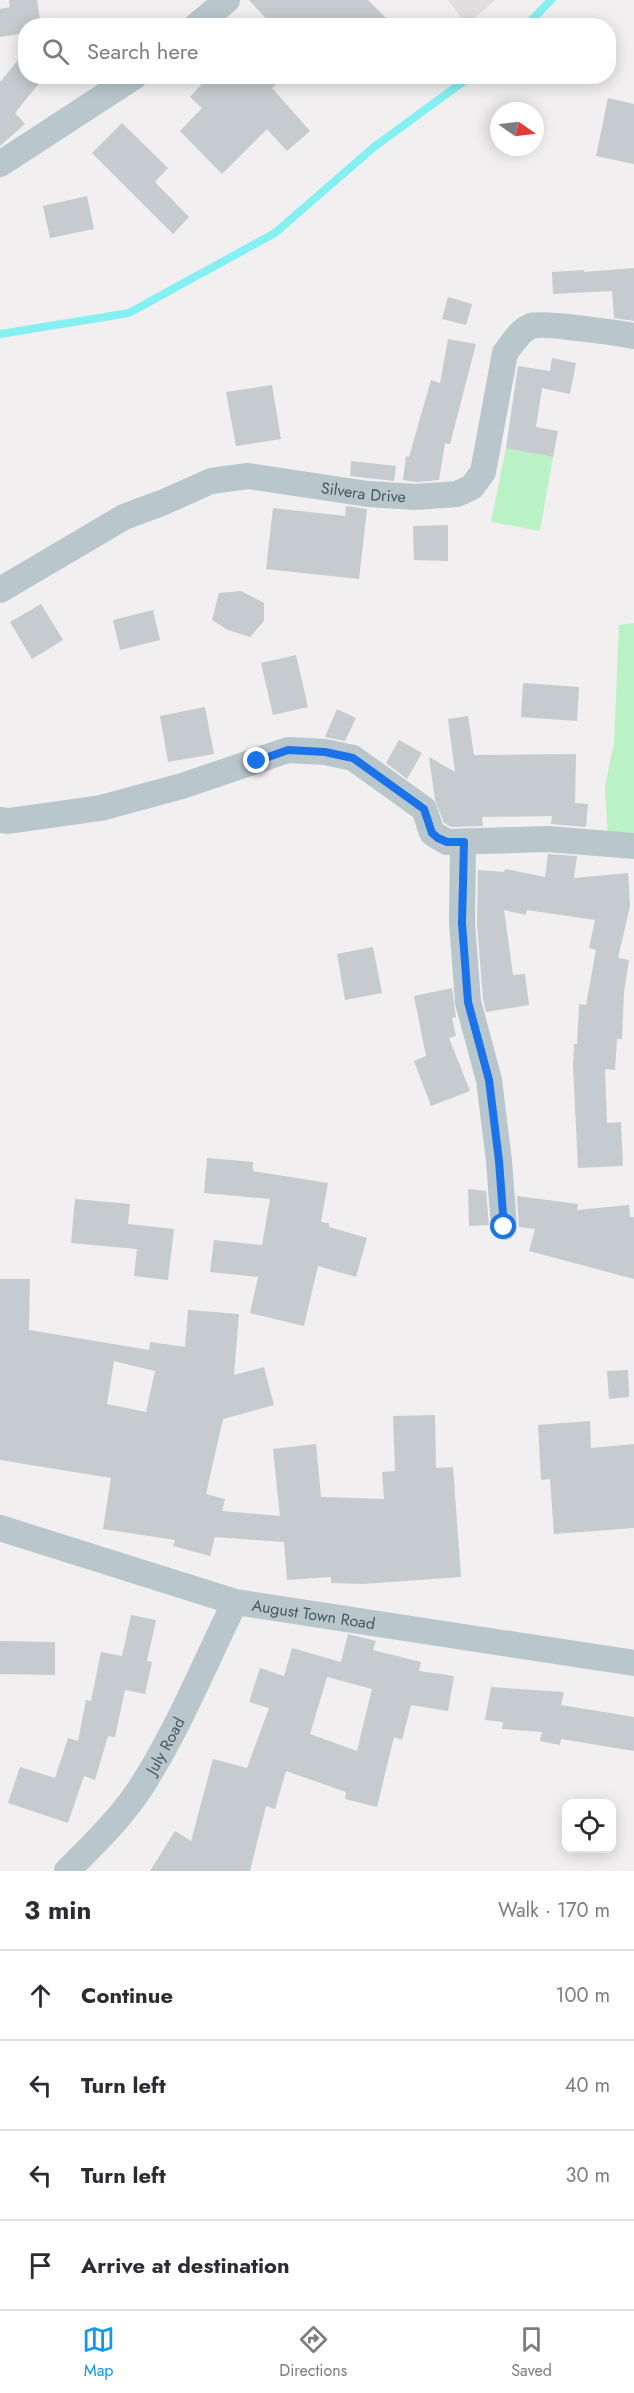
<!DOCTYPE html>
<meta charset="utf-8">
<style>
:root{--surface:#fff;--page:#f2f2f3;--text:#2b2b33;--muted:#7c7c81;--line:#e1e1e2;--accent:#0e99ec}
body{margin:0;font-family:Jost,sans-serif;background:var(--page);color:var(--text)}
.controls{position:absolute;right:18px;bottom:18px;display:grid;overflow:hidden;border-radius:12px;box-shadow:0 3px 15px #0003}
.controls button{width:54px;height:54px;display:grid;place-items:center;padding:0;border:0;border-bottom:2px solid var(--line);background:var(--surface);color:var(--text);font:30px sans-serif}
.compass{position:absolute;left:490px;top:102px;width:54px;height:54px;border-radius:50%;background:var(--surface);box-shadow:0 3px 15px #0003;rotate:104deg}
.stop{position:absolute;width:18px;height:18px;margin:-14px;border:4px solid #1a73e8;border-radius:50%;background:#fff}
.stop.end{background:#1a73e8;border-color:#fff;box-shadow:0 2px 6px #0008}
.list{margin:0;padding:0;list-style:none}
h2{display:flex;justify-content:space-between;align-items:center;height:78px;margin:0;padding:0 24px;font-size:26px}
h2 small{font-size:20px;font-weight:400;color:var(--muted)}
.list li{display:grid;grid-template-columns:39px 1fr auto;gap:18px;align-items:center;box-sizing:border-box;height:90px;padding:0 24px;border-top:2px solid var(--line)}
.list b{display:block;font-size:22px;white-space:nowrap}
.list em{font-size:20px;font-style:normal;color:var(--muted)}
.icon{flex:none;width:33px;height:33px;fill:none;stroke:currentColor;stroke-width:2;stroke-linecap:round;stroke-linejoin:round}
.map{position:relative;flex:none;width:634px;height:1871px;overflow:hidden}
.search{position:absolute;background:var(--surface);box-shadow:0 3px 15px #0003;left:18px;right:18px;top:18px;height:66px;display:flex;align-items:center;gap:15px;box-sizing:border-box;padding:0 21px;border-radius:24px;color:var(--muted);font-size:22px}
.sheet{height:438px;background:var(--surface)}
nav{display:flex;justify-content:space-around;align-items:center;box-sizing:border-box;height:84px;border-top:2px solid var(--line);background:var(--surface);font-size:16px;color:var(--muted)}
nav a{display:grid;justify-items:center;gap:3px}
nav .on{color:var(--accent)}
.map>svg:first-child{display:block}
.education{fill:#e3dfe1}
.green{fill:#baf2c5}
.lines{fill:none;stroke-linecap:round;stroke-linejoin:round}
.stream{stroke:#85f0f1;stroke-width:8}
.building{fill:#c5cbcf;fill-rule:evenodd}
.minor{stroke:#b9c7cd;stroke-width:26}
.route{stroke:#1a73e8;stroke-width:8}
.labels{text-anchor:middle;stroke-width:4.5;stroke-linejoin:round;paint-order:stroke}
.street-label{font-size:16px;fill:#46575d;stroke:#fff}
</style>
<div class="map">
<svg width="634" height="1871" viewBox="0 0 634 1871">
<rect width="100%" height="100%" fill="#f1efef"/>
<path class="education" d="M448,0H495L467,25Z"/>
<path class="green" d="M506,448L553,457L540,531L491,522Z
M634,623V845L608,842L605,786L614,743L619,625Z"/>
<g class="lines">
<path class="stream" d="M526,26L551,0
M0,334L129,313L275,233L374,147L471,76"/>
</g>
<path class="building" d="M9,0H37L41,26H26V33L0,37V9L10,7Z
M249,0H368L394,26H273Z
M26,50V76H45L15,113L25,124L0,146V82Z
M209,76H285L272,88L310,131L287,151L267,129L222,174L180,131L202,108L190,97Z
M608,98L634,104V164L596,156Z
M122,123L168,168L155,182L189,217L173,234L92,153Z
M87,196L94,229L50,238L43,206Z
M634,268V321L614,318L612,291L553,294L552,272L584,270V272Z
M448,297L472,304L466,325L442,319Z
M448,339L476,344L450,444L445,443L439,480L417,482L403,480L406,456L409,457L431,380L440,383Z
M552,358L576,363L570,394L542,388L536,427L558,431L553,457L506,448L518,366L550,371Z
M272,385L281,439L236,446L226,392Z
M351,461L396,466L394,481L350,476Z
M346,506L367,509L359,579L266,569L273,508L345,516Z
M448,525V561L414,560L413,526Z
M241,591L264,603V621L250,637L228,630L212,620L219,593Z
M41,604L63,640L32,659L10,622Z
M153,610L160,640L120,650L113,620Z
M296,655L308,707L273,715L261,663Z
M523,683L579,687L577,721L521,717Z
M205,707L214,754L168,762L160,716Z
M337,709L356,718L345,741L325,737Z
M468,716L474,755L576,754L575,803L588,804L586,827L551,824L552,816L482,817L483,826L451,827L444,823L435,800L429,757L455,772L448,719Z
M399,740L422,753L407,779L386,763Z
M548,854L577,856L574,878L628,873L630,906L618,958L629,960L624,992L622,1039H617L615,1070L605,1069L607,1123L621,1122L623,1166L578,1168L573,1065L574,1044H577L579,1004L586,1005L596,950L589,948L595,920L527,910L526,915L504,910L513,975L525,974L529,1005L486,1012L483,999L477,923L478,870L504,872L505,869L545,877Z
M373,947L382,993L345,1000L337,954Z
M452,988L456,1017L452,1018L456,1036L449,1038L470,1091L431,1106L414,1061L426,1056L414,996Z
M207,1158L253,1162V1171L328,1183L321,1222L329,1223V1227L367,1238L356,1277L318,1266L304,1326L250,1313L258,1277L210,1272L214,1240L262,1245L270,1199L204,1193Z
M468,1189L486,1191L489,1225L469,1226Z
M517,1196L578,1204L577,1210L629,1205L630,1217H634V1279L529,1251L535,1229L519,1227Z
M75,1199L130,1204L128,1224L174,1229L168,1280L134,1276L137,1249L71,1243Z
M0,1279H30L29,1330L149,1350L150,1342L185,1347L188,1310L239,1314L234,1375L264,1367L274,1405L223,1419L206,1494L225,1499L222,1511L280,1516L273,1449L316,1444L321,1497L384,1499L382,1472L395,1471L393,1416L435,1415L436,1468L453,1467L461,1577L363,1584L331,1583V1577L287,1580L284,1542L215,1537L210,1556L173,1546L175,1540L103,1529L111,1478L0,1460ZM114,1361L155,1371L146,1412L107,1404Z
M628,1370L629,1397L609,1399L607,1371Z
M590,1421L591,1448L634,1444V1528L554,1534L550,1479L541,1480L538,1425Z
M131,1615L156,1620L147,1661L152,1662L145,1694L125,1690L115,1737L108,1736L95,1780L84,1776L68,1823L8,1803L20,1767L55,1778L68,1738L78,1741L86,1700L91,1701L101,1652L122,1656Z
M348,1634L376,1641L373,1650L421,1662L419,1671L454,1676L448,1711L411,1705L402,1740L394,1737L377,1807L345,1799L346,1792L286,1771L275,1809L266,1806L250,1871H150L175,1831L191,1841L213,1759L247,1768L269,1708L249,1702L260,1668L284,1676L292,1648L341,1662ZM327,1677L372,1689L357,1751L310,1734Z
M0,1641L55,1642V1675L0,1674Z
M491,1687L564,1692L561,1705L634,1717V1751L561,1739L560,1745L540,1741L542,1732L502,1729L503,1722L485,1720Z"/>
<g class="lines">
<g class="minor">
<path d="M196,26L227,0"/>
<path d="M0,164L135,76"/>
<path id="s1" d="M0,590L124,517L164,502L211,481L248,476L368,494L415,497L457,494L472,487L483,472L505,353C512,344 520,330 531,326C542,322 618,333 634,336"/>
<path d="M0,820L8,821L101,808L182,786L288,750L325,752L353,758L424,809L432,833L447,842L548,839L634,846"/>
<path d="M463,842L462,923L468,1002L489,1080L499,1161L504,1227"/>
<path id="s2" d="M0,1528L235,1602L634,1663"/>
<path id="s3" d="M67,1871C94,1844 123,1816 143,1784C179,1727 205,1663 235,1602"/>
</g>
</g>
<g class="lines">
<path class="route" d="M257,761L288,750L325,752L353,758L424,809L432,833L438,838L447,842H464L462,923L468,1002L489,1080L499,1161L504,1227"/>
</g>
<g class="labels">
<g class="street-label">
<text dy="6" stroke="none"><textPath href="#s1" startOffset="392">Silvera Drive</textPath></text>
<text dy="6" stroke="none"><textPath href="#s2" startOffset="326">August Town Road</textPath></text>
<text dy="6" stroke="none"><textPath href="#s3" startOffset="160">July Road</textPath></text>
</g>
</g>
</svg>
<div class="controls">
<button><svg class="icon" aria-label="locate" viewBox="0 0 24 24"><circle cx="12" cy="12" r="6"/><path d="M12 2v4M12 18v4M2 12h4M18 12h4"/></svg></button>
</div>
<svg class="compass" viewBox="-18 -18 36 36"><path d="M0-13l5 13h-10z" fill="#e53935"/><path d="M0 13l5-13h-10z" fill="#7c7c81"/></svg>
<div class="stop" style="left:504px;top:1227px"></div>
<div class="stop end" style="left:257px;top:761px"></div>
<div class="search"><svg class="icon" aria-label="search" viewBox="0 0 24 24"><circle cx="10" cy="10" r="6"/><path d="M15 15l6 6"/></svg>Search here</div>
</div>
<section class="sheet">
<h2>3 min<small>Walk · 170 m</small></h2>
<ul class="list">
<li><svg class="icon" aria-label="ahead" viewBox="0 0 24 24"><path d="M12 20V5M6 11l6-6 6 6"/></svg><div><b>Continue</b></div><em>100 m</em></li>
<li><svg class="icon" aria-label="left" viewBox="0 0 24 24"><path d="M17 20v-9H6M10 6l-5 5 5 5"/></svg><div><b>Turn left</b></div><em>40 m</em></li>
<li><svg class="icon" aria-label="left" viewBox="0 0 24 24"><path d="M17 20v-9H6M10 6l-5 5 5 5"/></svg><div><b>Turn left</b></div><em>30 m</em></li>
<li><svg class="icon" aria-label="arrive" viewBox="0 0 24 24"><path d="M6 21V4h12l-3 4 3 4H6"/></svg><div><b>Arrive at destination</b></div></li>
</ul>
</section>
<nav>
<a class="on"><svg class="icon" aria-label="map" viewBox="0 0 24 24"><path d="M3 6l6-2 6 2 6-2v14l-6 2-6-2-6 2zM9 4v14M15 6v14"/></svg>Map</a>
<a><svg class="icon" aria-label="directions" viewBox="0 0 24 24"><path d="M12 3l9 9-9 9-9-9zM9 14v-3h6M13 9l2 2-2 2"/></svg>Directions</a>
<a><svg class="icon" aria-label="saved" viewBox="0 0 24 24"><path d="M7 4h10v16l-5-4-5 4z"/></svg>Saved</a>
</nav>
